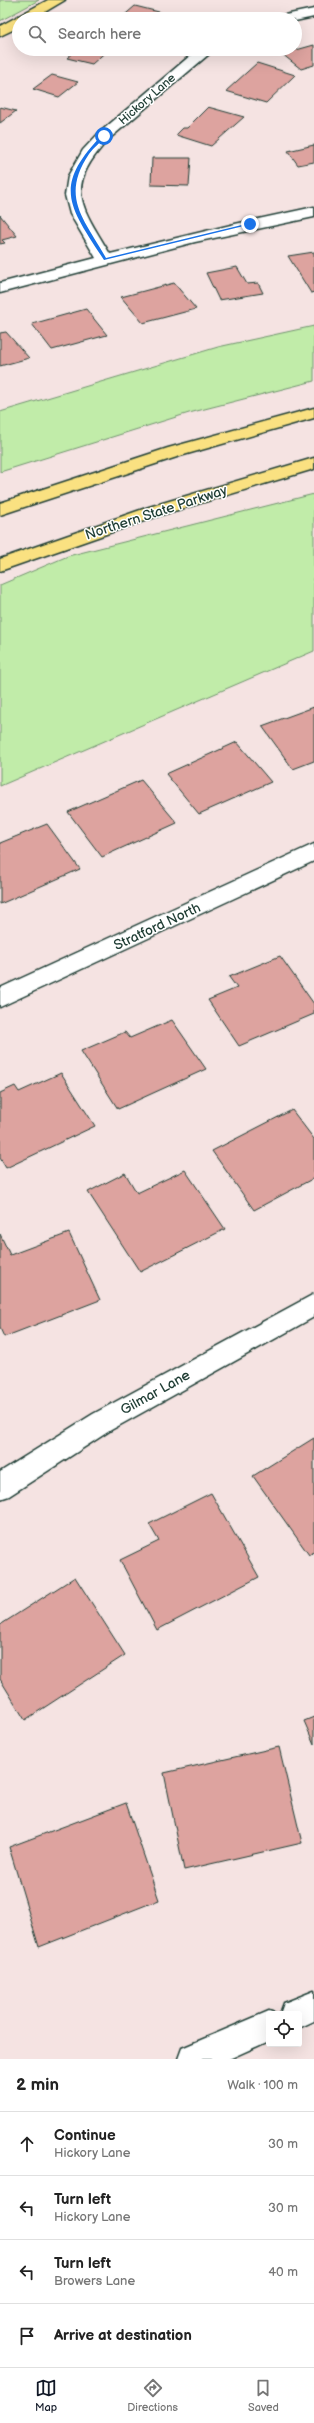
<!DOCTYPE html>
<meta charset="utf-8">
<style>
:root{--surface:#fff;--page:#f2f2f2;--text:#222;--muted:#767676;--line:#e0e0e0;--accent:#111827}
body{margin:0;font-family:"Balsamiq Sans",sans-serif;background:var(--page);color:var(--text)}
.controls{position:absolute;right:12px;bottom:12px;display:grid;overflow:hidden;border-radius:4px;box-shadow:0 4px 16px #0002}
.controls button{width:36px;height:36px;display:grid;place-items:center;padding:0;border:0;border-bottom:1px solid var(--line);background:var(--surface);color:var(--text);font:20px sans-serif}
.stop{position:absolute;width:12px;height:12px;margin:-9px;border:3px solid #1a73e8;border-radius:50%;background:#fff}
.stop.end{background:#1a73e8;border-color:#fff;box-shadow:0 1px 4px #0008}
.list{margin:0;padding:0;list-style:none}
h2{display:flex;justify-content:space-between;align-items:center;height:52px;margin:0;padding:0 16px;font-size:17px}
h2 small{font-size:13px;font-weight:400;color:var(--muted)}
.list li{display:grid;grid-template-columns:26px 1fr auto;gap:12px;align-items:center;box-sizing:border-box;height:64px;padding:0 16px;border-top:1px solid var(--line)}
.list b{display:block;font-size:15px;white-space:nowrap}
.list p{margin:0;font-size:13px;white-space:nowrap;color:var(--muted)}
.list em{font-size:13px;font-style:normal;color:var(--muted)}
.icon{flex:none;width:22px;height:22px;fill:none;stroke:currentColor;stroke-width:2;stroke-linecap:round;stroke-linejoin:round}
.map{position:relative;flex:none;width:314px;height:2059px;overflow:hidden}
.search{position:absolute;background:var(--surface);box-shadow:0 4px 16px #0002;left:12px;right:12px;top:12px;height:44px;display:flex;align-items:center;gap:10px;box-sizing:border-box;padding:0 14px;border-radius:22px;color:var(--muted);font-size:15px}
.sheet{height:308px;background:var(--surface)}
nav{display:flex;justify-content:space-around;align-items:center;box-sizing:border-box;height:56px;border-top:1px solid var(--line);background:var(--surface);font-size:11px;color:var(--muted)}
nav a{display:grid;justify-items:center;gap:2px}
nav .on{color:var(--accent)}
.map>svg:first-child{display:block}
.green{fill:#c1eca9;stroke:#70946e}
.building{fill:#dda39f;stroke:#1f3d34}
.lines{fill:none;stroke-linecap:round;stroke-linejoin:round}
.minor-casing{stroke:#1f3d34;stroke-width:3}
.major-casing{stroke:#1f3d34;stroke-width:3}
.highway-casing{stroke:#1f3d34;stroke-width:3}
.minor{fill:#fff;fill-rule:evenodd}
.major{fill:#fae181;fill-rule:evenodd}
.highway{fill:#fae181;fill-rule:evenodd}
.route{fill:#1a73e8}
.labels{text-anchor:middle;stroke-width:3;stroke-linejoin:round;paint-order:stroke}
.far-street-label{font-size:12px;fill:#1f3d34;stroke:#fff}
.street-label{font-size:14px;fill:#1f3d34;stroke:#fff}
</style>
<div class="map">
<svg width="314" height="2059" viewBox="0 0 314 2059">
<rect width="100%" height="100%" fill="#f5e3e2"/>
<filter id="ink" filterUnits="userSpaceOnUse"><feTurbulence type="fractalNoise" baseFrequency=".025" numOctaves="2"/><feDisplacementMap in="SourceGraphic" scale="8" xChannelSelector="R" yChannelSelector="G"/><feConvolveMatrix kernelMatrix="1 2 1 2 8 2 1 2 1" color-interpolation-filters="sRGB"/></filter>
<g filter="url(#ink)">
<path class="green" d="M0,0H39L0,21Z
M314,326V381L189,413L0,472V412L218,347Z
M314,494V651L0,786V585L68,556Z"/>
<path class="building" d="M135,6L167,14L161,19H120Z
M314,45V65L301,69L282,54Z
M77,49H109L92,64L67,58Z
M257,63L295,75L266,103L226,91Z
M52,75L78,82L59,97L33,89Z
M0,107L16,111L0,123Z
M208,107L244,117L211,146L176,135L183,128H187Z
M314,145V162L298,165L288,151Z
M152,158H191L189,186L151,185Z
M0,215L17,236L2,240L5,243L0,244Z
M314,252V292L311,293L288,256Z
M237,267L247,284L258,283L263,293L219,300L206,273Z
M174,283L196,309L143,323L121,297Z
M86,309L107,335L52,350L32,324Z
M6,332L29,358L0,366V333Z
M314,707V761L293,769L262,726Z
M237,742L271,782L199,814L166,774Z
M141,780L177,823L102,857L68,812Z
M47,824L80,869L0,904V843Z
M280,956L314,1004V1014L239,1046L208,1000L237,988L229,977Z
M172,1020L206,1069L118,1109L81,1051L125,1032L130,1038Z
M61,1073L95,1126L6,1168L0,1158V1093L15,1086L19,1092Z
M292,1110L314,1139V1178L254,1210L212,1151Z
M185,1170L225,1229L140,1272L88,1192L125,1173L137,1193Z
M69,1233L100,1300L4,1337L0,1328V1234L10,1255Z
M314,1438V1552L309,1555L253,1476Z
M211,1493L259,1577L157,1630L120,1560L159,1541L149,1524Z
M75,1577L125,1655L25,1720L0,1679V1625Z
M314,1717V1744L304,1721Z
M279,1747L302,1843L184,1870L164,1773Z
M126,1803L159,1900L39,1947L9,1847Z"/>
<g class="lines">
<g class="minor-casing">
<path id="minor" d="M314,9V17L295,21V19H278L280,16Z
M198,49H215L109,139C64,187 80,204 110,254L235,224L314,207V217L195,242L0,293V283L96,258L70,214L65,195L68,176L83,150L99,133Z
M314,844V861L0,1007V988Z
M314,1294V1317L111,1430L9,1496L0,1499V1472L93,1414Z
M314,1991V2021L299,2028V2014H280L284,2003Z
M269,2011L277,2014H269V2041L229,2059H178L182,2048Z"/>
</g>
<g class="major-casing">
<path id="major" d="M48,0H65L33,19H19V27L0,36V26Z"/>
</g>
<g class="highway-casing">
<path id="highway" d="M314,408V418L180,456L0,515V503L168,448Z
M314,458V469L161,515L0,571V559L149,507Z"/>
</g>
<use href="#minor" class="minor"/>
<use href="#major" class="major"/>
<use href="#highway" class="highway"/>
</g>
</g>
<path class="route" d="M102,135L106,136C101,142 94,147 89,154C60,197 84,219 106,258L250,223L252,224L104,260C69,206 52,187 102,135Z"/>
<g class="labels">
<g class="far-street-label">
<text transform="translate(147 99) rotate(-41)" y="4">Hickory Lane</text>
</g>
<g class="street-label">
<text transform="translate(156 512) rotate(-18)" y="5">Northern State Parkway</text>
<text transform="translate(157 926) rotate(-25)" y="5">Stratford North</text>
<text transform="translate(155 1392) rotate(-29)" y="5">Gilmar Lane</text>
</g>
</g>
</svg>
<div class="controls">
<button><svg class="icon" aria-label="locate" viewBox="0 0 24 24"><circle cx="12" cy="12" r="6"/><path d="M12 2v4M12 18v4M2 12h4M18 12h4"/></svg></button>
</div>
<div class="stop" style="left:104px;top:136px"></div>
<div class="stop end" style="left:250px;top:224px"></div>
<div class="search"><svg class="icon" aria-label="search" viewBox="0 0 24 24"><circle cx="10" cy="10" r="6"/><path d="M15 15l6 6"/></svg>Search here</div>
</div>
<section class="sheet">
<h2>2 min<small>Walk · 100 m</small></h2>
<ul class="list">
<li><svg class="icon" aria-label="ahead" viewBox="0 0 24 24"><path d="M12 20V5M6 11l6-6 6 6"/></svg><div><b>Continue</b><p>Hickory Lane</p></div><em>30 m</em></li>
<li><svg class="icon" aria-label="left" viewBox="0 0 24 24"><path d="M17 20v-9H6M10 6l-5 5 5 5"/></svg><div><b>Turn left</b><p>Hickory Lane</p></div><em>30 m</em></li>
<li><svg class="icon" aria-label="left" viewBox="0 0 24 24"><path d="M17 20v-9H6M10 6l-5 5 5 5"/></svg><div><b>Turn left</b><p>Browers Lane</p></div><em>40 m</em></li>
<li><svg class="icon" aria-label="arrive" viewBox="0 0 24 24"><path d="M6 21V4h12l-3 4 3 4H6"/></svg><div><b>Arrive at destination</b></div></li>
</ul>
</section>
<nav>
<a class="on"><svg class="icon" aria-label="map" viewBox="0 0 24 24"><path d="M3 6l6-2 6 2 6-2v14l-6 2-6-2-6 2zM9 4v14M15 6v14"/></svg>Map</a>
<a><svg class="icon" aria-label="directions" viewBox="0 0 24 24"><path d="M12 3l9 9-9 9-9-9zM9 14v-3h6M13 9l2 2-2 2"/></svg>Directions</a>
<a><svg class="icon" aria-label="saved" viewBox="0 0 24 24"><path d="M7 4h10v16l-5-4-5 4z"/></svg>Saved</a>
</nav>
